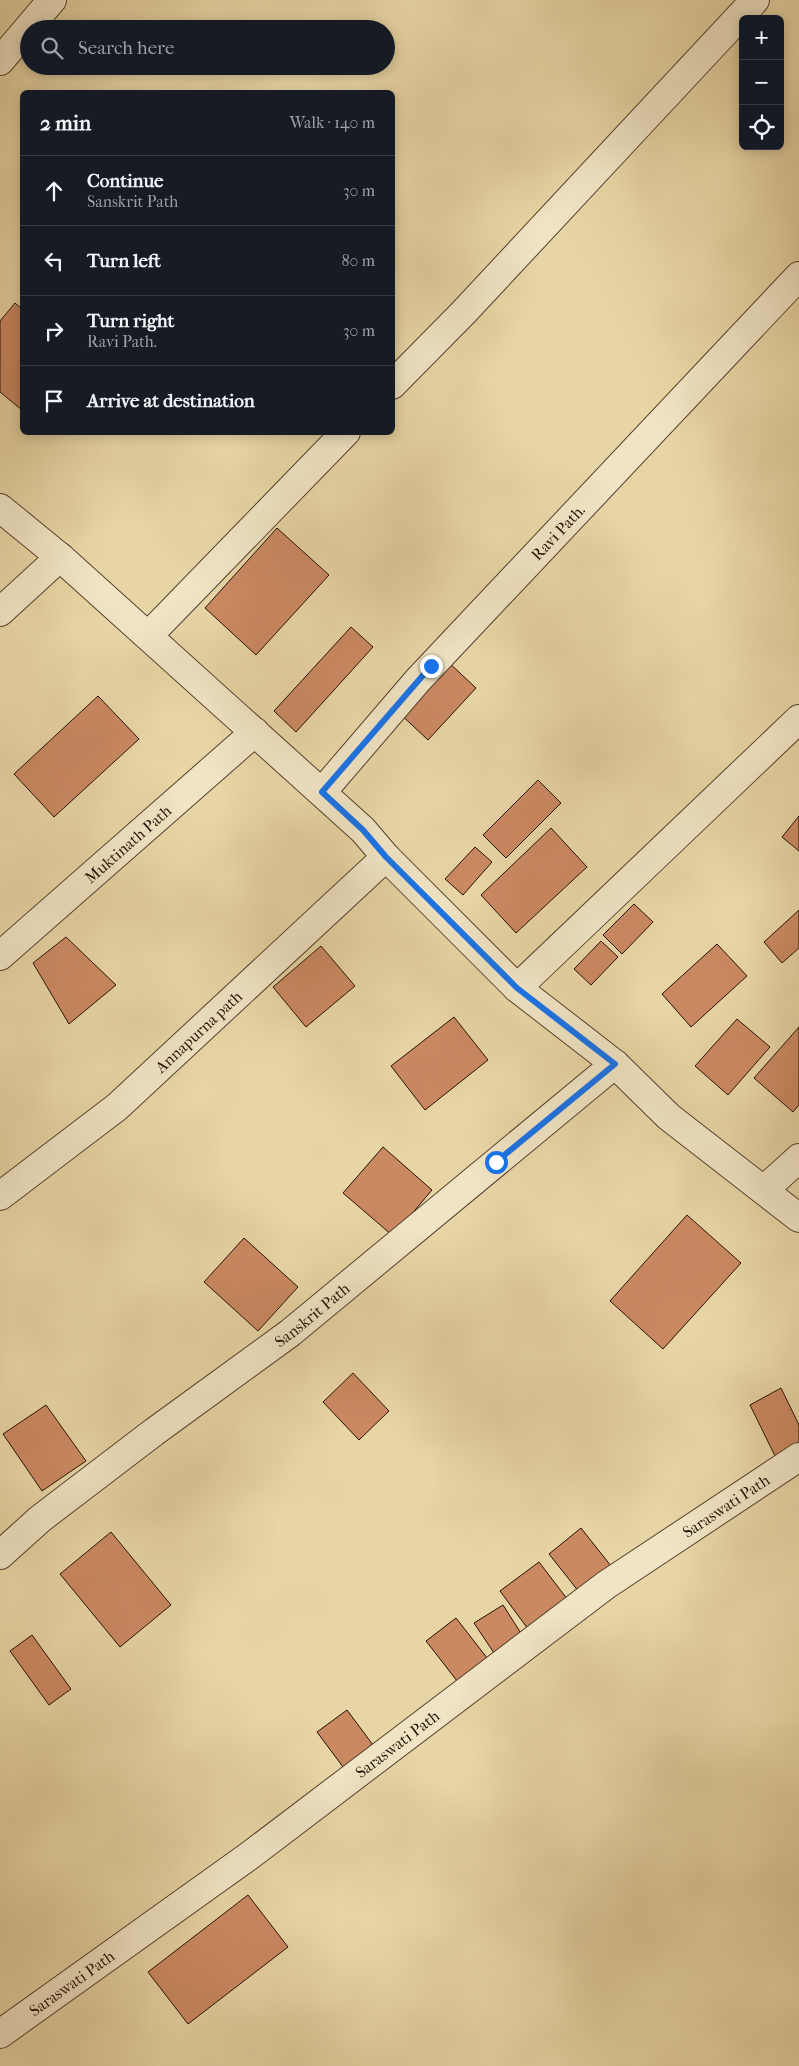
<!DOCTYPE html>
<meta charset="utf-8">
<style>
:root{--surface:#171b24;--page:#20242c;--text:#f1f3f6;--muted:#9ea1a6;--line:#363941}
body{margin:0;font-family:"IM FELL French Canon",serif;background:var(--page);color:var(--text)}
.controls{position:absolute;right:15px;top:15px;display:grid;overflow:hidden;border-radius:8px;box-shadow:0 2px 12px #0003}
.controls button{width:45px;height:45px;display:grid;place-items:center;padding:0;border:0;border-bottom:1px solid var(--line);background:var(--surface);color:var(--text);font:25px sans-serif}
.stop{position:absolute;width:15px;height:15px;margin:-11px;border:4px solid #1a73e8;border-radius:50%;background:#fff}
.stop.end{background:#1a73e8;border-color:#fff;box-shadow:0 1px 5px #0008}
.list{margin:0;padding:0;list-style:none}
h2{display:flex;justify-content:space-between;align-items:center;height:65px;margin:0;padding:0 20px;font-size:21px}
h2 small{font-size:16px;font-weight:400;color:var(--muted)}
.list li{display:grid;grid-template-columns:32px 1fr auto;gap:15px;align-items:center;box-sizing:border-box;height:70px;padding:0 20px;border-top:1px solid var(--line)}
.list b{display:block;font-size:19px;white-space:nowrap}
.list p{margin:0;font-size:16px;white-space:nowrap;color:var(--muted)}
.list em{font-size:16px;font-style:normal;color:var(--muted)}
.icon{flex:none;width:28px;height:28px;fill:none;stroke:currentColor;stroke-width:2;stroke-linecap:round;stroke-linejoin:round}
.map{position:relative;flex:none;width:799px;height:2066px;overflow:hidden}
.search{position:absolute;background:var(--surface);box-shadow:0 2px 12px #0003;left:20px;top:20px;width:375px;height:55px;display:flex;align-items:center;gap:12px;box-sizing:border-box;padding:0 18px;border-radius:28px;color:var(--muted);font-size:19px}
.panel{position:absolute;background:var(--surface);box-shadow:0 2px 12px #0003;left:20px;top:90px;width:375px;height:345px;border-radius:8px}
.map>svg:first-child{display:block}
.building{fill:#cb8962;stroke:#261007}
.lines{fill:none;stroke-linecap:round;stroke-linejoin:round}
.street-casing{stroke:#56412e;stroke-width:30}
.street{stroke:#f0e4c4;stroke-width:28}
.route{stroke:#1a73e8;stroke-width:6}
.labels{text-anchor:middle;stroke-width:4;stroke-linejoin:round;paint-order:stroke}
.street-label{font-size:16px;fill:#261007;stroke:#f0e4c4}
</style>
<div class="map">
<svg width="799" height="2066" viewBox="0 0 799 2066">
<rect width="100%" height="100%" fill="#e8d5a5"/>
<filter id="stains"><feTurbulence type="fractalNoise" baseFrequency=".004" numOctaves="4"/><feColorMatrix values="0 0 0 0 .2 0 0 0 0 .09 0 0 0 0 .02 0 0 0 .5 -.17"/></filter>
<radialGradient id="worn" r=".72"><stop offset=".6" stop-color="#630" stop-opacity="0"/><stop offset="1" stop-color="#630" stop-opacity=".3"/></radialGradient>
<path class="building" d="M15,303L22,309V410L0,392V321Z
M277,528L329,575L256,655L205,608Z
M351,627L373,647L296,732L274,711Z
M445,659L476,688L428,740L396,710Z
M98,696L139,739L54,817L14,774Z
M538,780L561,803L506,858L483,835Z
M799,816V851L782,837Z
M551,828L587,867L516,933L481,895Z
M475,847L492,862L463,895L445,879Z
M634,904L653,922L622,954L603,935Z
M799,910V948L782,963L764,942Z
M66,937L116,985L69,1024L33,963Z
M601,941L618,957L591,985L574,969Z
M717,944L747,976L691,1027L662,994Z
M321,946L355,986L306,1027L273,987Z
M454,1017L488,1060L425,1110L391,1066Z
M737,1019L770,1047L728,1095L695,1066Z
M799,1027V1105L793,1112L754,1078Z
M383,1147L432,1190L393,1236L343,1193Z
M687,1215L741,1263L663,1349L610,1301Z
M244,1238L298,1287L258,1331L204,1282Z
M353,1373L389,1411L359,1440L323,1402Z
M781,1388L799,1425V1446L776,1458L750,1405Z
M46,1405L86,1461L42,1491L3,1434Z
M581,1528L615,1571L583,1597L549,1554Z
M111,1532L171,1605L120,1647L60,1574Z
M539,1562L574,1608L534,1637L500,1591Z
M503,1605L524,1638L496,1656L474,1623Z
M456,1618L491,1663L461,1686L426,1641Z
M32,1635L71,1689L49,1705L10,1651Z
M347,1710L379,1753L349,1775L317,1732Z
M248,1895L288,1947L188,2024L148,1972Z"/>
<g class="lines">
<g class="street-casing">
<g id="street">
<path d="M0,61L52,0"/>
<path d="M392,385L464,312L755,0"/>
<path d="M0,508L60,557L363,830L386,857L517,988L615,1064L669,1117L799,1218"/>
<path d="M0,612L60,557"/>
<path d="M148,636L346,432"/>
<path id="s1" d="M322,792L418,680L799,276"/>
<path id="s2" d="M0,956L255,732"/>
<path d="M517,988L799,719"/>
<path d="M764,1190L799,1158"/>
<path id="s3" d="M0,1196L117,1107L386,857"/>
<path id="s4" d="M0,1555L40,1519L154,1432L290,1333L615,1064"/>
<path id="s5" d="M0,2034L249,1856L606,1585L799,1457"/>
</g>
</g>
<use href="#street" class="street"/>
</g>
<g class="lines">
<path class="route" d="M431,666L322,792L363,830L386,857L517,988L615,1064L496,1162"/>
</g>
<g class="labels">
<g class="street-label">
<text dy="6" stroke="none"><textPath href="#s1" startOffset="351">Ravi Path.</textPath></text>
<text dy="6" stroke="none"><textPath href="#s2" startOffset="170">Muktinath Path</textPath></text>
<text dy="6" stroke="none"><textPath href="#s3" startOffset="258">Annapurna path</textPath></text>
<text dy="6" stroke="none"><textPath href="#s4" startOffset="394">Sanskrit Path</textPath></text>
<text dy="6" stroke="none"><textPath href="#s5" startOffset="898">Saraswati Path</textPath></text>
<text dy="6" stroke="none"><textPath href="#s5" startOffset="492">Saraswati Path</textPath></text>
<text dy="6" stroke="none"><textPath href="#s5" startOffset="88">Saraswati Path</textPath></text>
</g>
</g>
<rect width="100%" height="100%" filter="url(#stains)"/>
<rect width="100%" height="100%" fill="url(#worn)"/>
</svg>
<div class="controls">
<button>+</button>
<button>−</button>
<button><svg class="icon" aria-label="locate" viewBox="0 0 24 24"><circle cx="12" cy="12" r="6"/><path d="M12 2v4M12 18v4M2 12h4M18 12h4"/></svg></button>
</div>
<div class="stop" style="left:496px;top:1162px"></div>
<div class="stop end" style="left:431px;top:666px"></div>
<div class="search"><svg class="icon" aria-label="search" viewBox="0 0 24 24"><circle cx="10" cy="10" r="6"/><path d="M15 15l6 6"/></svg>Search here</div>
<section class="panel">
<h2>2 min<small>Walk · 140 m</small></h2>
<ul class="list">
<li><svg class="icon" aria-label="ahead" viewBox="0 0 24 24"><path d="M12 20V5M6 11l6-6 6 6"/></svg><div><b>Continue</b><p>Sanskrit Path</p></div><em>30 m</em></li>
<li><svg class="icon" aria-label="left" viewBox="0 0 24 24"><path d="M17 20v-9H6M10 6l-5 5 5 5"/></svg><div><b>Turn left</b></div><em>80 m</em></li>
<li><svg class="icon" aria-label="right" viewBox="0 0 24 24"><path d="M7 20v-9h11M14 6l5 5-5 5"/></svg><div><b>Turn right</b><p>Ravi Path.</p></div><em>30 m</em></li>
<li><svg class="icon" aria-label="arrive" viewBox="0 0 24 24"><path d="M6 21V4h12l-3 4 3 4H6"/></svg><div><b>Arrive at destination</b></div></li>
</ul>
</section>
</div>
